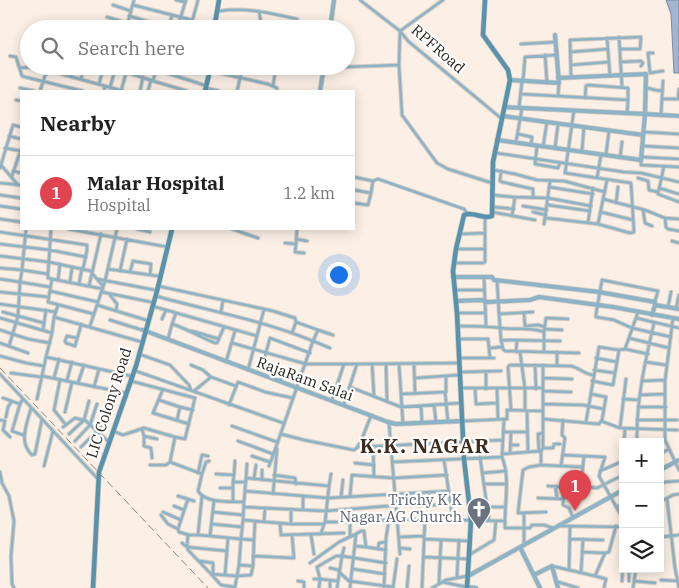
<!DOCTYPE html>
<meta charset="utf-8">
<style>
:root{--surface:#fff;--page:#f2f2f2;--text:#202124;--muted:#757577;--line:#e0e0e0;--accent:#8f4a20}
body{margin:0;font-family:"IBM Plex Serif",serif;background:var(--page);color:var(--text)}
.controls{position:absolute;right:15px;bottom:15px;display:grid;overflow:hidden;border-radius:0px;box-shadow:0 2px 12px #0003}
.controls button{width:45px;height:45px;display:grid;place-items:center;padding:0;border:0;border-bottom:1px solid var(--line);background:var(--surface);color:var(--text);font:25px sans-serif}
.you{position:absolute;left:338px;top:274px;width:18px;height:18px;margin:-12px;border:4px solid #fff;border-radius:50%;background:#1a73e8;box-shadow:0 0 0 8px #1a73e833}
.badge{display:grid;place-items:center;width:32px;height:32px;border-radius:50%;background:var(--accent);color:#fff;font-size:16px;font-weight:700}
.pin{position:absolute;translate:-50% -41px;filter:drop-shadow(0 1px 2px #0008)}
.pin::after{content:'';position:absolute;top:26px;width:18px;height:15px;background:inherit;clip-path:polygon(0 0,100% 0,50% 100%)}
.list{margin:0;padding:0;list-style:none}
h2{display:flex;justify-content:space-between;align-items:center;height:65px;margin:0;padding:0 20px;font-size:21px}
h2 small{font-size:16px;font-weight:400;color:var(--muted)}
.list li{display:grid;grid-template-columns:32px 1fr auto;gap:15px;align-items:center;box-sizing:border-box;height:75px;padding:0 20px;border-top:1px solid var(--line)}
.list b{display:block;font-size:19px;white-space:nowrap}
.list p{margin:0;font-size:16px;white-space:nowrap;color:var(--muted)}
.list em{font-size:16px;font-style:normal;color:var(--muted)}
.icon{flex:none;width:28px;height:28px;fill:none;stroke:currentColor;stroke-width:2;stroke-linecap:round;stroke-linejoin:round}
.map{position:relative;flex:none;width:679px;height:588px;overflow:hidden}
.search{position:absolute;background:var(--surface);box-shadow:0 2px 12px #0003;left:20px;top:20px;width:335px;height:55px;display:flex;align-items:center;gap:12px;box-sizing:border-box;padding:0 18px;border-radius:28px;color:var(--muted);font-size:19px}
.panel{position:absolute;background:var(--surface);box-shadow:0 2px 12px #0003;left:20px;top:90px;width:335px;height:140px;border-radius:0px}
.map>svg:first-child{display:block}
.water{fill:#9fb5d3;stroke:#7c899c}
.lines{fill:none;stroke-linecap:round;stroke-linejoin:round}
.minor-casing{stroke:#d6cbc2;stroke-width:4.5}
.tertiary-casing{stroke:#d6cbc2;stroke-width:5.5}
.secondary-casing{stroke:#d6cbc2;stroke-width:6}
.minor{stroke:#8db3c6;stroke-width:2.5}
.tertiary{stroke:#8db3c6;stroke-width:4}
.secondary{stroke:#5893ae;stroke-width:4.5}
.rail{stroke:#8c837b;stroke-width:1;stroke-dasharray:8 4;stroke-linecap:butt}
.labels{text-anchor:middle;stroke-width:4.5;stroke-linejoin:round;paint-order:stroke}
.street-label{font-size:15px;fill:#29221c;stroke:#fff}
.worship-label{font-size:15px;fill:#5b616d;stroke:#fff;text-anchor:end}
.district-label{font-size:20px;font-weight:bold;letter-spacing:1px;fill:#3b2c1f;stroke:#fff}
</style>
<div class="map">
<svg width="679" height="588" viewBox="0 0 679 588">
<rect width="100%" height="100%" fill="#fcf0e6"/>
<path class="water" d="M666,0H679V73H674L671,14Z"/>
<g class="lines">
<g class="minor-casing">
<path id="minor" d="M176,0L185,2
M360,0L400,31L399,65L402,115L437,163L448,169L492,183
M443,0L400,31L408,41L502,119
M113,5L131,11
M133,5L192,20
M219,11C246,7 271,13 297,19V29
M259,11L262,29
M129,16L167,27L166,29
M107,17L147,29
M101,27L106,29
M167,27H169L172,15
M126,29L134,0
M177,29L186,0
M190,29L198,0
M619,37L622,87
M607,38L610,75
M521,44L556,42
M570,52L608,49
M545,55L547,83
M10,56L16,57L22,76L25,77L83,91
M621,62L641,61L643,63L641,66
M571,65L609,62
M57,66L72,70L71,77
M145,66L204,85
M157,66L153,81L187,91
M195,66L208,70
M272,66C290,70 302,77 319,68L399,65
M20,68L33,67L47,70V66
M84,68L102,73
M210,71L268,84L277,88V91
M126,72L153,81
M650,73L648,53H653
M650,73L663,71
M571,76L570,40L641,37L640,49H620
M81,79L84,68
M523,81L525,57L556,55
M99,84L104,66
M273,86L276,67
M20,88L34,91
M110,88L116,66
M206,88L219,91
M646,88C651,88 657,92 662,90
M40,91L47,70L123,91
M104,91L105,86
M121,91L128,66
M140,91L143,77
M148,91L151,80
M237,91L243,66
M521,94L628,100L627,114
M558,96L559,83
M585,98L586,86L588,85L628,88V100
M662,99H679
M678,99L679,89
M16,100L21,101
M519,108L522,81
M661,115L663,81
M644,132L679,134
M518,134L532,137L531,145
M9,136L21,139
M516,142L522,108
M537,146L535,164L558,168L560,163
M643,146L679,148
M543,147L547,122
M5,148L21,151
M555,148L558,124
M582,151L584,127
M496,153L624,172L641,173L679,182
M606,154L609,131
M642,157L679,159
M620,158L622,142
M641,160V165L679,167
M1,165L18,185
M664,166L658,194L679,202
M0,168L13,125L21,127
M494,170L515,174L537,180L564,181L605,192
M13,171L21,173
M501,171L500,181L502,182L533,189V198
M12,176L21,149
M354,177L373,181L371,193
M597,178L601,155
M638,178L648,181L649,190L658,192
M373,181L378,179L464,209L467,213
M0,183L21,185
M549,187L593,194
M659,188L679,194
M354,190L371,193L368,205L354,203
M0,195L21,198
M493,195L513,197L548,198L591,206
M603,199L645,210L665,218L679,219
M616,203L618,187
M548,205L590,211
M0,206L21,209
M523,206L547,210
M493,207L514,209
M643,210L645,223L652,226
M492,212L535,220
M533,212L546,215
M601,212L633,220
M512,216L515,197
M546,218L598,224L630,233L634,232L631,183L565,173L574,110
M665,218L666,227L668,229L679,231
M0,219L21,222
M588,223L593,188
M544,224L550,181
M598,224L607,180
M68,229L168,247
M117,229L105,281L97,305L146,320
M137,229L150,232
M232,229L258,238
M0,232L87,245V250L83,269
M460,234L485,233
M296,239L307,241
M672,241L679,243
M285,243L296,244L297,229
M0,244L50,250L86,257
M296,245L295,252L304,253
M457,249H485
M0,256L49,262L91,271
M455,263H483L485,262V218
M0,268L22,270L26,229
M108,269L158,276
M120,271L127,239
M91,272L103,286
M130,272L133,261L151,264L150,275
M48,274L51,229
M484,277L486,326
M0,279L20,282L22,270L48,274V278L52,279
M97,279L155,290
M58,280L60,264
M497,280L499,314L533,312
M70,282L72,267
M79,284L82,268
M89,286L101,234
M158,286L273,311L295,318L296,322L292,333
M455,290H484
M50,291L98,302
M0,292L49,297
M102,292L151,302
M110,295L117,304L116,311
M156,296C209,311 262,320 313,341L276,447L277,449L273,494
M655,301L658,291L602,280L596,314V317L614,320L632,328L671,337
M0,304L56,312
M152,306L257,336L264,309
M668,307L671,292
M676,309L679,295
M3,312L44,323
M221,312L223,300
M176,313L172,324C188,329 200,337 215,343H217L224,327
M457,313H485
M524,313L525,326
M94,314L48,302L52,279L103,289
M499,314L501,340L560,341
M54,317L58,305
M0,318L52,333
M636,318L679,328
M673,318L665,381V440L679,470
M162,319L166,310
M110,320L142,330
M296,322L318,330L313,341L330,348
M90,326L97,305
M458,326C472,326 486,326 501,328C515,330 530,327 544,332L546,318L568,319
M525,326L538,325L545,327
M544,329L562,330
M0,330L28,339L50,343
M43,330L46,310
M318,330L333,335
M192,331L219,339
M544,332V352
M77,338L67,336L65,341L66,343L75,346C77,338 80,331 81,324
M629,338L669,348
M168,339L172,324
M459,339H488L490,358
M501,340L503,349L505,351L579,353
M0,343L28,353
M232,343L306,364H357
M9,346L18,316L20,282L50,287
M490,348L502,347
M625,349L638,312
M516,352L517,340
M520,352L525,389V410
M557,352V366
M139,354L170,365L189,385L191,390
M0,356L26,363L44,366
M46,357L52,333L54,317L142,342
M460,358H494
M596,358L617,362
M226,362L235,331
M646,362L666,365
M263,363L270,338L310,353
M372,364L374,396
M386,364L387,401
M399,364L403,424
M191,365L203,370L211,377L236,386
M414,365L415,393
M535,365L536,389
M248,370L257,336
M594,370L615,373
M136,371L283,423
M461,372L501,371
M11,373L41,377
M0,374L98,479
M42,376L126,393
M54,378L59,359
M415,378L459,375
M543,378L572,379
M60,380L54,410L66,425
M67,380L72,362
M131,381L195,398L185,439L175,437
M280,381L284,370
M592,381L613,385L619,350
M643,381L665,380
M78,383L84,365
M94,387L99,369
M350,387L401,407L461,403
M461,388H543
M475,388L476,404L497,403
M163,389L153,413L189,424
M486,389V372
M497,389L498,419
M194,391L211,377
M543,391L571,392
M445,392L448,422
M401,394L446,392V376
M640,395L665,394
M3,398L20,404
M23,399L20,404L12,431L23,435
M37,399L46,357L131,376
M623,399L639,400
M159,400L180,407L177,420
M332,400L344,364
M344,404L357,364L459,363
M543,404L583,405L604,409
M229,405L238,382L265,392L293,398
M434,405L436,422
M421,406L422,423
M180,407L193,410
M638,407H666
M31,408C27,424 18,442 32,455L35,454L42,419
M511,410L508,367L510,365L571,366C580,368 584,374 593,375
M527,411L528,452
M65,412L72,382
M6,417L8,407L12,401
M543,419L599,424L602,420L606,397L591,394
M0,420L5,421L3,430L10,437
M637,420H677
M463,421L507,419V410L542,411
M601,421L620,428L677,430
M586,422L599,347L619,350L625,349L648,354
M389,423L400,554
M232,426L277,442
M63,427L75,418L86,421L109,442
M620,428L626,379
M142,429L144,436V446L151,448L152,458
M113,431L123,435L144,428L175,437L170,462L202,474L198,491C206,504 231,501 244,502L246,478L329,486L325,523L323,524H291L243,520L244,502
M504,432H527
M98,433L107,406
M69,434L84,420L89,401
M281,434L304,440L354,450C362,446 366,424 372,415
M144,436L157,439
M75,441L90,425L97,404
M238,441L273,454
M624,442L625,428
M637,442C636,401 645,362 654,323
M511,445H518
M373,446L374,477
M81,447L96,432
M359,447L503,440
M543,448H553L554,444H560
M539,451L538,434L543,433
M541,451L543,448V365
M510,453L511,432
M502,454L541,451V465L583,467
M660,454L669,449
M563,455L584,456
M252,456L270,462
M480,457L489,520
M502,457C510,476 505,501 505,521
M444,460L453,520
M621,461L623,447
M393,462L502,457L504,419
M355,463L374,465
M150,465H166L170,462
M541,465L529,467L523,470L518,513L546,512
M44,466L53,431
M269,466L276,447
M561,466L565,438L562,435L563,420
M600,471L623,461
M0,472L2,483L9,496L14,521L11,556L12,584L14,588
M198,473L202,455L208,456
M482,473L506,471
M202,474L206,462L209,461
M216,474L234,475L233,482
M234,475L235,461
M274,475L295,478L296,484
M246,478L247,464
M254,479L256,465
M262,480V470
M484,484H506
M660,485L665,482L679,481
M329,486L331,474
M548,486L564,487
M555,486L557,498
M581,486L597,488L623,475
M220,488H233
M245,491L328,498L449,491
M429,492L430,506
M410,493V505
M420,493V506
M178,496L194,501
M202,496L198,535L210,536L214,500
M350,496L352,475L394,478L447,475
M303,497V510
M341,497L343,480
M538,498L563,499
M188,499L178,529L179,532L189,535
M667,499L675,568L679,588
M233,501V482H246
M660,502L673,495L679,494
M174,506L184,510
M244,507L325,511L401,505H451
M487,507H505
M616,507L623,504
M163,512L181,520
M213,512L243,515
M524,513V528H530L532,525H544L553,528
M161,515L168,524L178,529
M573,518L569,508L563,505L564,481L567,477L582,475L584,456L605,457L599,476L623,519
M660,518V519
M264,522L265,508
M325,522H350L405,519L505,521V528H524V545
M350,522V537
M280,523L281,535L344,533
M212,524L242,527
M291,524V510
M560,526L623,527
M570,526L569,570L595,576L605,553L609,552L616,526
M321,534L324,524
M311,535L314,554
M210,536L241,539L243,520
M399,537L424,536
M660,537L679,535
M424,539L469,541
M570,539L603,540
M254,540L253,566L239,565L241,539L254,540L255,521
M182,543L187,547
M187,547L188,535H198
M366,547L386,550
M400,548L410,549
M378,549L379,543L386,542
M582,552L605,553
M469,555L494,540L496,521
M253,556L294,558L292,535
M423,557L469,559
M200,561L213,563V574
M310,563L339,542L356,534
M239,565L237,576L211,574L221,585L235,587L237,576L251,575L253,566
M552,566L569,570
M330,568L339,570
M353,569L385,574
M339,572L349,581L393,587
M581,573L583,539
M211,574L188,550L187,547L227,551
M225,575L228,538
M457,576L459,540
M595,576L606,579L604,588
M314,579H320L317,567L336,556H342L344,548
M661,580L678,581
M298,581L304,582V588
M622,581L623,564
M629,581V569
M634,581L655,583
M442,582L467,587
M558,582L578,588
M439,583L441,540
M319,588L320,579L338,581
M330,588V581
M337,588L342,556L386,563
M350,588C352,570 354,552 356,534L361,531H364L366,547L355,546
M384,588L386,538L389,520
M393,588L397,559
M407,588L409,566
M422,588L425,519
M432,588L446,580L467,576
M633,588L636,569"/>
</g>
<g class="tertiary-casing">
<path id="tertiary" d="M330,29L334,0
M558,78L646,74L645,114L679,116
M510,80L559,83L555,35
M320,91L324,66
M503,116L643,135
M497,140L641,160L645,114L505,107
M453,277H492L494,280L599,292L655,302
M456,301L482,300L488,302L530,300L539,297L613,307L679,319
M652,315L655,305L679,309
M143,330L388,422L396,424L462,421
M660,470L679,460
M520,547L540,588
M534,575L552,566L558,588
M468,576L623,490
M467,587L476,588"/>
</g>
<g class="secondary-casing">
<path id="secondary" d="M214,29L219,0
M205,91L211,66
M93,588L99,472L136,366L157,291L172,229
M467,588L471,520L464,459L457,313L453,271L456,249L464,215C474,211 483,220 492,216L493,162L510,80L508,70L483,35L485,0"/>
</g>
<use href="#minor" class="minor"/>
<use href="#tertiary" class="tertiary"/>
<use href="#secondary" class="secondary"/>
<path class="rail" d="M0,368L208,588"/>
</g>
<defs>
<g id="church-pin" transform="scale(1.25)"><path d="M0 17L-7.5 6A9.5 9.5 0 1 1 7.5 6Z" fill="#6b7280" stroke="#fff"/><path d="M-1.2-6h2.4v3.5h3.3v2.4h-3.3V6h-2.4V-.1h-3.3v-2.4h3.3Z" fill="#fff"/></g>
</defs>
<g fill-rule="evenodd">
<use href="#church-pin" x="479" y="509"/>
</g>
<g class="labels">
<g class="street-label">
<text transform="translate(438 49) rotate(41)" y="5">RPFRoad</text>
<text transform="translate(305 379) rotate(20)" y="5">RajaRam Salai</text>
<text transform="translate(109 403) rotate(-72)" y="5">LIC Colony Road</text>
</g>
<g class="worship-label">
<text x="462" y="505">Trichy K K<tspan x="462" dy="17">Nagar AG Church</tspan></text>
</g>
<g class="district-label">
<text x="425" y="453">K.K. NAGAR</text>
</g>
</g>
</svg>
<div class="controls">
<button>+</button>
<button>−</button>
<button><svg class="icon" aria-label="layers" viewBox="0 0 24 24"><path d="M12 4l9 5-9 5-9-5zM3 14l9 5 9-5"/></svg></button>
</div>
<div class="you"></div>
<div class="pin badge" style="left:575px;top:511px;background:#e0444e">1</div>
<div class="search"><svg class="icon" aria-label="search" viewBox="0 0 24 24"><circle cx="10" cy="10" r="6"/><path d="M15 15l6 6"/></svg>Search here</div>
<section class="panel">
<h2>Nearby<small></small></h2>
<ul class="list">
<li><span class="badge" style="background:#e0444e">1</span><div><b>Malar Hospital</b><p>Hospital</p></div><em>1.2 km</em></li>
</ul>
</section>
</div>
